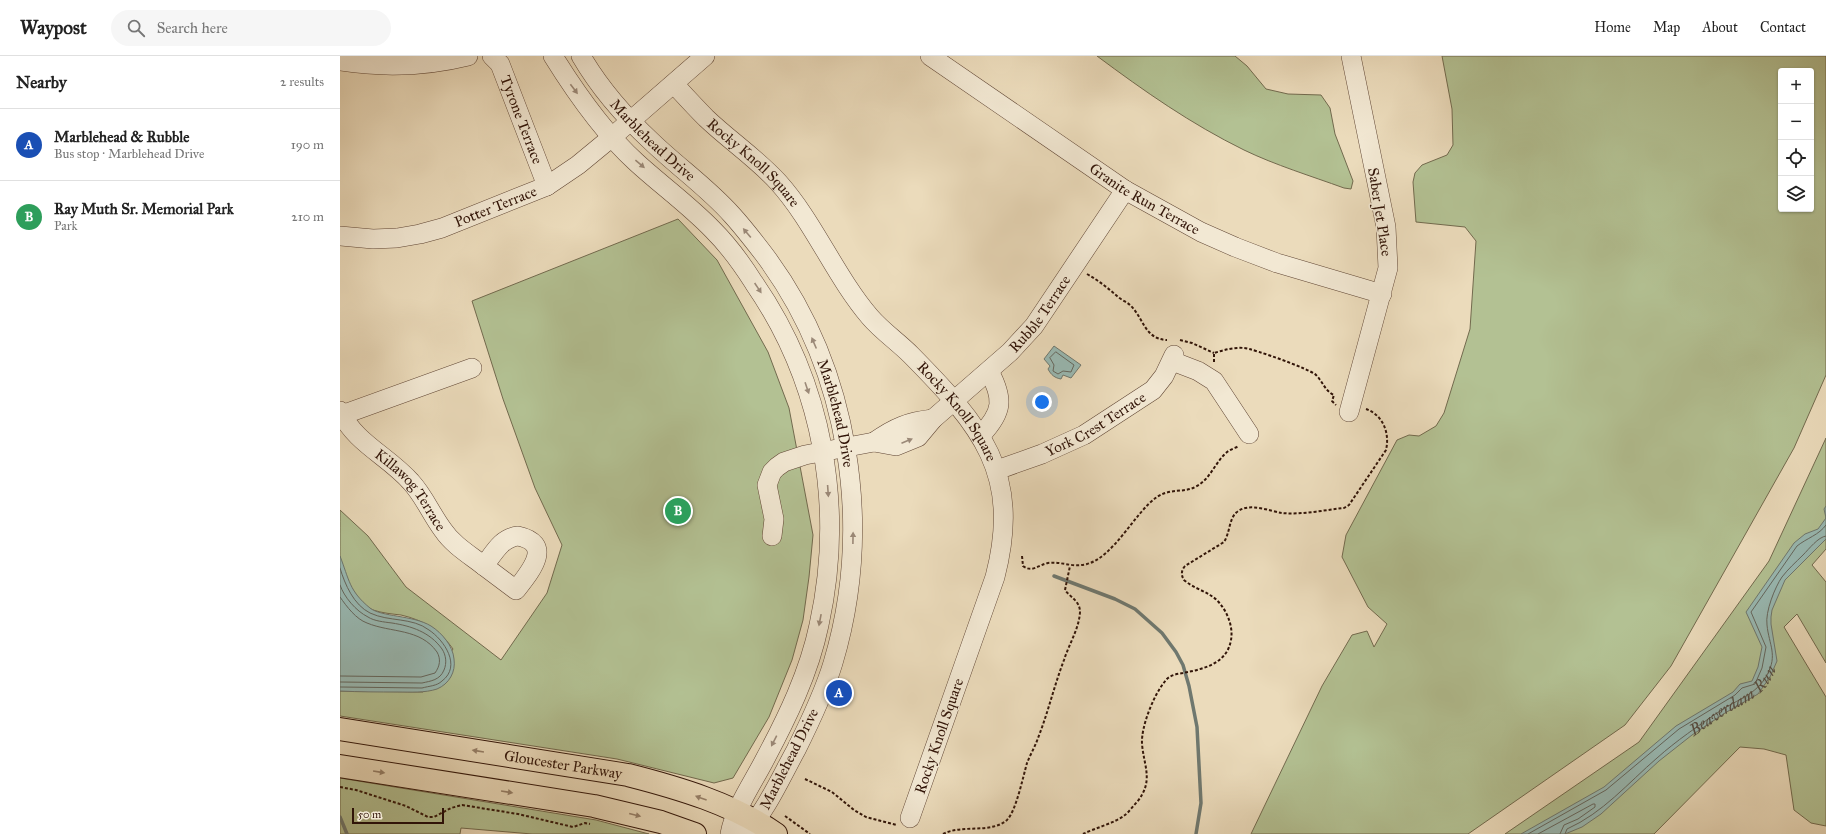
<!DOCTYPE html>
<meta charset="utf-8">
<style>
:root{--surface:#fff;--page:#f6f6f6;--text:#222;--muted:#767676;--line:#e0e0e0;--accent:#b45309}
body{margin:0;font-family:"IM FELL Great Primer",serif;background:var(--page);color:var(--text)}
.controls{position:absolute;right:12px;top:12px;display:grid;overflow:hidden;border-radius:4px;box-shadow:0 1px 3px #0004}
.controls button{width:36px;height:36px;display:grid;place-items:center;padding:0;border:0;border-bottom:1px solid var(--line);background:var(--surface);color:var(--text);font:20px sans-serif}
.scale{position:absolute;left:12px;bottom:10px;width:92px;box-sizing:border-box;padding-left:4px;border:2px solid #311408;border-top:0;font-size:11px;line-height:14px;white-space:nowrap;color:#311408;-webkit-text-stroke:3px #f2e8d3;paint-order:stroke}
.you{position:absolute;left:702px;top:346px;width:14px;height:14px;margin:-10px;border:3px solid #fff;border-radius:50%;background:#1a73e8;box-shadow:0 0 0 6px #1a73e833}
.badge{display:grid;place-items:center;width:26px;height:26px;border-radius:50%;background:var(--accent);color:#fff;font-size:13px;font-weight:700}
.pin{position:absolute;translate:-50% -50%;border:2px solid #fff;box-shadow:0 1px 4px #0006}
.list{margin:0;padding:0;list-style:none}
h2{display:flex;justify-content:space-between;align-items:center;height:52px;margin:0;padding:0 16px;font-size:17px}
h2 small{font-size:13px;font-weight:400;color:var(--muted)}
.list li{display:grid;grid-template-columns:26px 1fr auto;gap:12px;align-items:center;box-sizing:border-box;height:72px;padding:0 16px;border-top:1px solid var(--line)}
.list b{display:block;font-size:15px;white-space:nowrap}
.list p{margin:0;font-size:13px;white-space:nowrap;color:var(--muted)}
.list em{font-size:13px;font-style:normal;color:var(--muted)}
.icon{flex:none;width:22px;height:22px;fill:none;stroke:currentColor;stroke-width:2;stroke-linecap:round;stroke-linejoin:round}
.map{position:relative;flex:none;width:1486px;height:778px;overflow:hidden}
header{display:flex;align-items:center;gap:24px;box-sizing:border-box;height:56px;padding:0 20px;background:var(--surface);border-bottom:1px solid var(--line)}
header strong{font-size:19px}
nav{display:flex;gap:22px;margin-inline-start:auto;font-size:14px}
.search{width:280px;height:36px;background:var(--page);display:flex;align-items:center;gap:10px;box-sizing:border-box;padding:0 14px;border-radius:22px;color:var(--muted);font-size:15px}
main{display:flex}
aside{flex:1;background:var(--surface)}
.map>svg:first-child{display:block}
.green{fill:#b3c193;stroke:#726a4e;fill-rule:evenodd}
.water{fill:#99bab4;stroke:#6f786f}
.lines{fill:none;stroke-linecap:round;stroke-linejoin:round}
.shore{stroke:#65675e;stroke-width:1}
.stream{stroke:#6f786f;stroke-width:3.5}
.minor-casing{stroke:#604635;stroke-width:20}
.major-casing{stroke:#311408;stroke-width:24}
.path{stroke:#311408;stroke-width:2;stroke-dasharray:3 2;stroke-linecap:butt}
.minor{stroke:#f2e8d3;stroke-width:19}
.major{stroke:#ebdbbb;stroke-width:22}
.oneway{fill:#9b8978}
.oneway2{fill:#97816a}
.labels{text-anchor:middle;stroke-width:3;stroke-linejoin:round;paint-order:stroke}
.street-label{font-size:15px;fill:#311408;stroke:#f2e8d3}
.water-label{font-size:16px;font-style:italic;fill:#554e44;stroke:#f2e8d3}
</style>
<header>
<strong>Waypost</strong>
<div class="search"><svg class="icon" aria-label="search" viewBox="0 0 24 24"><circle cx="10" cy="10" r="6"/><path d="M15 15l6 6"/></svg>Search here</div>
<nav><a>Home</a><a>Map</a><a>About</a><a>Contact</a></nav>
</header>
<main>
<aside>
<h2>Nearby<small>2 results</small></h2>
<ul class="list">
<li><span class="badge" style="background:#1a4fb4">A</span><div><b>Marblehead &amp; Rubble</b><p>Bus stop · Marblehead Drive</p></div><em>190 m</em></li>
<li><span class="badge" style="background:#2e9e5b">B</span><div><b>Ray Muth Sr. Memorial Park</b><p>Park</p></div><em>210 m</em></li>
</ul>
</aside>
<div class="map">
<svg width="1486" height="778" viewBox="0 0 1486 778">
<rect width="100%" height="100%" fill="#ebdbbb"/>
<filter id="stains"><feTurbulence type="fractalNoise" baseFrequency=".005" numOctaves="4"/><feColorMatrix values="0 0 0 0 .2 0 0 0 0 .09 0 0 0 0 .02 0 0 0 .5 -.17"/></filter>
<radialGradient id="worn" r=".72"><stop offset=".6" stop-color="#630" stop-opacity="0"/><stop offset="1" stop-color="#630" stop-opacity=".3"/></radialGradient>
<path class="green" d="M757,0H895L907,10L926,33L948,38L981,39L990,52L995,78L1013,125L1011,133L1004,132C971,120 935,109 904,94C851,68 804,35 757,0Z
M1102,0H1486V319L1454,392L1331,610L1285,669L1128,778H911L982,630L1012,579L1027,575L1034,591L1047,568L1028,551L1002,501L1006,479L1057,384L1069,379L1079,380L1096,370L1104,357L1130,273L1136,185L1125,171L1076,166L1073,126L1075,117L1082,109L1107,99L1113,89L1112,53ZM1441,15H1471V153H1441Z
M338,163L377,204L428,296L449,352L473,479L469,521L463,564L452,604L429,661L393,722L374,727L277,703L0,660V635L83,636L113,593C100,574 83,564 61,559C52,558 42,557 33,554C15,547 4,518 0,501C0,488 0,468 0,454L28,480L66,531L161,604L207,537L222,489L195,432L163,343L132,245Z
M1486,382V493L1472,509L1486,526V607L1457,558L1444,571L1486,641V770L1471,767L1454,754L1446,699L1424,693L1400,691L1314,778H1165L1299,686L1429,505Z
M0,722L256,764L309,778H192L121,772L120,778H0Z"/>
<path class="water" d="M714,290L741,309L731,322L723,319L721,323C715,322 711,319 708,313L710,310L704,303Z
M1486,450V483L1445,524L1432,554L1431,561V568L1437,605L1430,621L1418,638L1385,657L1352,679L1319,705L1261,758L1242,771L1225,778H1181L1264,731L1336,670L1393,636L1400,628L1412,625L1418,611L1422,591L1406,556L1454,487L1465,478L1478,473L1486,462L1484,453Z
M0,500C9,523 9,535 30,552C41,561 73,559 91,570C102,577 113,590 114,603C116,616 109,628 97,633C85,637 71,636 58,636C39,636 19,636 0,635Z"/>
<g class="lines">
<g class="shore">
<path d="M716,296L734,309L731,316L723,315L718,318L713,315L714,309L710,302Z"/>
<path d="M0,512C5,529 14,549 30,557C49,566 72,561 89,574C104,584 122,610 102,625C97,630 89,630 82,632L0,631"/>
<path d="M0,529C4,541 16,555 28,561C34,565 44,566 52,567C71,570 90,576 102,593C106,599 107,607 104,614C100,624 91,625 82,627L0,626"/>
<path d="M0,541C7,551 16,563 27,567C51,577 80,572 97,596C101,603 100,610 95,617L81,621L0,620"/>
<path d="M1188,778L1266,734L1339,673L1395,639L1402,632L1415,628L1422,612L1426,591L1411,556L1457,490C1467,482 1479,479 1486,469"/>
<path d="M1198,778L1253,748H1255V751L1238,763L1224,769L1220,778"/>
<path id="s1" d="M1225,778L1227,773C1263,757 1288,727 1317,702C1336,685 1358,670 1380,655C1398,643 1416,639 1427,619C1438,599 1429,589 1427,569C1425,556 1435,531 1442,521C1448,513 1456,506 1463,499C1469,493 1478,481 1486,480"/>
</g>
<path class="stream" d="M714,520L775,543L795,553L822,577L836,596L843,609L849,630L857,671L861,747L856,778
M0,761L7,778"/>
<g class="minor-casing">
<g id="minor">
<path id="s2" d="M152,0L160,8L207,130"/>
<path d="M213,0C236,37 263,76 296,106C321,129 349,149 373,174C389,190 402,208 414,227C483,327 505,451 479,569C469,617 447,662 424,705C412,728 395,752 390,778"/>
<path id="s3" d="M241,0C259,31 285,61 312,86C338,111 368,132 392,159C403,171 413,184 423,197C510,312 534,470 493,607C484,637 470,666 456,694C440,723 427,753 405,778"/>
<path id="s4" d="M590,0L785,134L861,176L895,191L937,207L1042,238"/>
<path d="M0,5C44,12 84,11 128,0"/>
<path id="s5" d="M334,28C345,40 355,51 366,62C389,84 416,102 438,126C474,166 495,220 530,261C542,275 558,286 571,299C641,370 682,417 655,521L570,762"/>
<path id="s6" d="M0,180L33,183L57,182L80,178L102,172L207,130L238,109L272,81L365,0"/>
<path d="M832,305L858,315L874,325L909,378"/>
<path id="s7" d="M0,355C15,387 48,400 71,426C84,440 91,458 103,474C113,489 130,499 144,510"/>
<path d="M1009,356L1048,212L1046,171L1011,0"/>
<path d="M2,359L132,312"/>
<path d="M641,379C663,356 664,343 649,315"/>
<path d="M534,386C555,371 568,366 593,363"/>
<path id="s8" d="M657,414L702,398L744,379L813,334L824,320L834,299"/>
<path d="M178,480C215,488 189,517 176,534L144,510C154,497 161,482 178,480Z"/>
<path id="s9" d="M432,480L434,463L427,429L432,416L437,411L444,406L465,399L534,386L556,390L578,381L593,363L670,296L694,270L785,134"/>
</g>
</g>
<g class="major-casing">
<g id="major">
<path id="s10" d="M0,673L288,719C339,732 393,748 436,778"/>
<path d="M0,710L254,750L321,766L355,778"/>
</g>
</g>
<path class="path" d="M747,218C759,225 768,232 777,240C781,244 787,246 790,249C804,262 804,283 827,284
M840,284L852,287L874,297
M874,306V297C884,294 894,291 904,292C914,293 970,313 976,319C983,326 985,335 994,339L992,345L996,349
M682,500L683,510C692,517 698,509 708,507C721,505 732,512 747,508C774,501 795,456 817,441C830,432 844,437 855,431C870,424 874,408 886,397C889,394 895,392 899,390
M465,723L492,736L514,754L526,761L557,769
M0,731L16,734L66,750L88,761H94L111,752L122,749L178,758L233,771L245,767L250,768
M445,760L470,778
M603,778C622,768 651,778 667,764C676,755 683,721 687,707C690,699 695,691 698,682C708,657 714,630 724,604C729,588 739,573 740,556C740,545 730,541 725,534L730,510
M743,778C755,772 775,767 785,759C789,756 793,750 797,746C814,725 804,711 802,688C801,670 814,638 826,624C830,619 837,618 843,617C863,613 887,608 891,584C894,568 884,547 870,539C862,534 852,531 844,524C841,519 841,515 845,510L884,486C890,477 889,462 897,456C909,446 929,455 942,457C962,459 984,454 1004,452L1009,449L1046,394C1050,377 1043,359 1026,353"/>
<use href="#minor" class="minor"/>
<use href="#major" class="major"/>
</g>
<defs><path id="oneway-solid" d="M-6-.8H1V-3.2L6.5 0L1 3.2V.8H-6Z"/></defs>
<g class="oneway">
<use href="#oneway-solid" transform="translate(234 33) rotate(53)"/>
<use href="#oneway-solid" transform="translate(300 108) rotate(40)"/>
<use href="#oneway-solid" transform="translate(407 177) rotate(-130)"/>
<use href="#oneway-solid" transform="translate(418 232) rotate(56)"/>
<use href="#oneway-solid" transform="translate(474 287) rotate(-113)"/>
<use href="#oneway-solid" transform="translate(467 332) rotate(71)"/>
<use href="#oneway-solid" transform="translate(567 385) rotate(-23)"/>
<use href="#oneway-solid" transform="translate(488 435) rotate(86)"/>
<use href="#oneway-solid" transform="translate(513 482) rotate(-89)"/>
<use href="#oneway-solid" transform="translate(480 564) rotate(101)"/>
<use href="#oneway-solid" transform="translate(434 685) rotate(117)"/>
</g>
<g class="oneway2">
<use href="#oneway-solid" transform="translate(138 695) rotate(-171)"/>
<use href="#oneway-solid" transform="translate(39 716) rotate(9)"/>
<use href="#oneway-solid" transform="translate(167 736) rotate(9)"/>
<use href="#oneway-solid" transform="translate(361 742) rotate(-160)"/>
<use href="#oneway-solid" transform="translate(295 759) rotate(14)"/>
</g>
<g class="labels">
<g class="street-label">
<text dy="5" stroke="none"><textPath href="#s2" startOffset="71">Tyrone Terrace</textPath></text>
<text dy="5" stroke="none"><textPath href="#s3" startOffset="111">Marblehead Drive</textPath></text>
<text dy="5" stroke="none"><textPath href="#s5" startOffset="112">Rocky Knoll Square</textPath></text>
<text dy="5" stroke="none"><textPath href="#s4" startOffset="258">Granite Run Terrace</textPath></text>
<text dy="5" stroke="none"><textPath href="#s6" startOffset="161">Potter Terrace</textPath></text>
<text transform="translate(1040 156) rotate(81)" y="5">Saber Jet Place</text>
<text dy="5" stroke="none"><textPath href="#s9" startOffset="394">Rubble Terrace</textPath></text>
<text dy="5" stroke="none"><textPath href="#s5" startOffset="436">Rocky Knoll Square</textPath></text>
<text dy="5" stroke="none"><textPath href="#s3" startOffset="447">Marblehead Drive</textPath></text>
<text dy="5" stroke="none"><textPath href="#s8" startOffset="109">York Crest Terrace</textPath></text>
<text dy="5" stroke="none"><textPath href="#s7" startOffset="107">Killawog Terrace</textPath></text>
<text transform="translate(599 680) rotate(-71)" y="5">Rocky Knoll Square</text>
<text transform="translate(449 703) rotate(-63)" y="5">Marblehead Drive</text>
<text dy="5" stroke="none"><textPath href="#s10" startOffset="226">Gloucester Parkway</textPath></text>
</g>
<g class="water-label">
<text dy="6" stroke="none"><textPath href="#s1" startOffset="216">Beaverdam Run</textPath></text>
</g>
</g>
<rect width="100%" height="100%" filter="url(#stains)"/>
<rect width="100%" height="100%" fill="url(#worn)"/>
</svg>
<div class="controls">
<button>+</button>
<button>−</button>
<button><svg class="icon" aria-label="locate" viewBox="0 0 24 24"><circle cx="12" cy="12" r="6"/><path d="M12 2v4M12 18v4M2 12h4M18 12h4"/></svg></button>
<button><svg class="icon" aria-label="layers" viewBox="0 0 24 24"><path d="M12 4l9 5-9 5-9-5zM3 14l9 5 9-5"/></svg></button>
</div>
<div class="scale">50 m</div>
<div class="you"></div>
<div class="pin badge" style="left:499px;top:637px;background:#1a4fb4">A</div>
<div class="pin badge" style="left:338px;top:455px;background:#2e9e5b">B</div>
</div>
</main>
